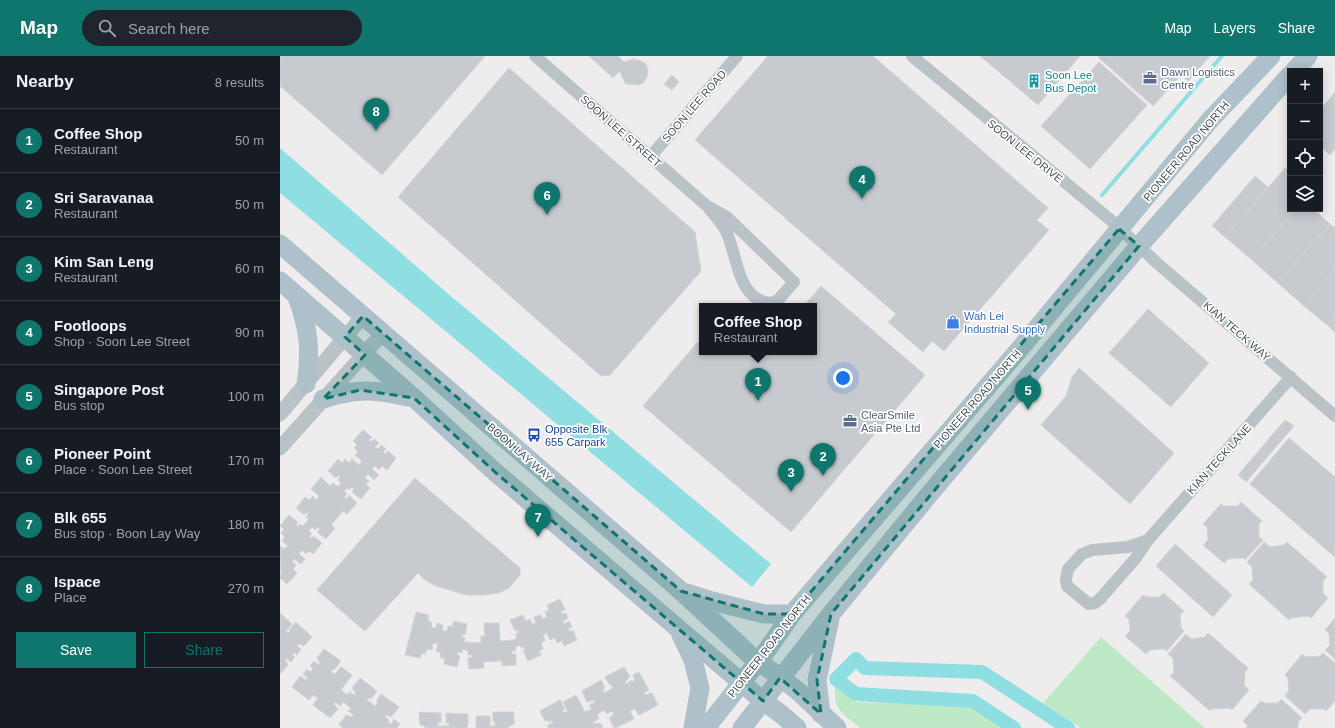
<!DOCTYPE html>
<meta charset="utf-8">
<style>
:root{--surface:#171b24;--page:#20242c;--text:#f1f3f6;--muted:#9ea1a6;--line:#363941;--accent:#0f766e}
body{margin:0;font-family:Arial,sans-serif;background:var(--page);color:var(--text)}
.controls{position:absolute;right:12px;top:12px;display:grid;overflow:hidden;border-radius:0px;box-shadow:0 2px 10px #0003}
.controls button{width:36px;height:36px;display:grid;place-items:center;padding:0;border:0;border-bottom:1px solid var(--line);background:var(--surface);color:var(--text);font:20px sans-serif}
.you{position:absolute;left:563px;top:322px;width:14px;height:14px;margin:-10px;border:3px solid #fff;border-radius:50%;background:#1a73e8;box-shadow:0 0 0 6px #1a73e833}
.badge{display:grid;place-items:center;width:26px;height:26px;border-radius:50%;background:var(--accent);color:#fff;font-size:13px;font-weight:700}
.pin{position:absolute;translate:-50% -33px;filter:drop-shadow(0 1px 2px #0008)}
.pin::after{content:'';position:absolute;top:21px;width:14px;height:12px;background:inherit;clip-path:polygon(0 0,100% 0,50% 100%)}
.popup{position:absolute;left:419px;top:247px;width:118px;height:52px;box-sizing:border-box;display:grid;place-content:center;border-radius:0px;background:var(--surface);filter:drop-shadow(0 1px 3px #0005);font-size:13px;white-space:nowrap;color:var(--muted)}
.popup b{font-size:15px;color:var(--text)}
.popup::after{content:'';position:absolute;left:50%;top:100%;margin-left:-8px;border:8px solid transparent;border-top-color:var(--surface)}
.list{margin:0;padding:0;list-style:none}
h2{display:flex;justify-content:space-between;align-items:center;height:52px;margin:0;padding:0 16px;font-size:17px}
h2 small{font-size:13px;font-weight:400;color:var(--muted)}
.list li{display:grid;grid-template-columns:26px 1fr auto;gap:12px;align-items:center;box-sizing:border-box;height:64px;padding:0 16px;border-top:1px solid var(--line)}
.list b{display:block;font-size:15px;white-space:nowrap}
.list p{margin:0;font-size:13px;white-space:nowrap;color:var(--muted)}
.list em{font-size:13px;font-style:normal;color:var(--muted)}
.actions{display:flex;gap:8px;padding:12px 16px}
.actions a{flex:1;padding:9px 0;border:1px solid var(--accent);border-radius:0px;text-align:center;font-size:14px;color:var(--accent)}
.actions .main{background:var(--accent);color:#fff}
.icon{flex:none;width:22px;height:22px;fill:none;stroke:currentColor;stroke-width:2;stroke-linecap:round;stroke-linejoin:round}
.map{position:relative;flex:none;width:1055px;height:672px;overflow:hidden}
header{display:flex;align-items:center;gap:24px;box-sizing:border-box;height:56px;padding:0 20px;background:var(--accent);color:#fff}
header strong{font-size:19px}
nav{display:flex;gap:22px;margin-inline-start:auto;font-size:14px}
.search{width:280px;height:36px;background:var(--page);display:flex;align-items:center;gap:10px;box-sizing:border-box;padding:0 14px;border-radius:22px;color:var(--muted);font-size:15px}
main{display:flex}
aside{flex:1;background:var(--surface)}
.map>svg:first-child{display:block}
.green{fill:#bee9c7}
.water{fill:#8fdfe2}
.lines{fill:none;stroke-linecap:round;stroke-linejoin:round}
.stream{stroke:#8fdfe2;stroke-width:4}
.canal{stroke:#8fdfe2;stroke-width:14}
.building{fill:#c7cacf;stroke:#d1d4d7}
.minor{stroke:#b9c3c7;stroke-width:12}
.tertiary{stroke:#b9c3c7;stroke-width:15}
.primary{stroke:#aec0c9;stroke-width:19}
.marked{fill:#0f766e;fill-opacity:0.2;stroke:#0f766e;stroke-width:3;stroke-dasharray:8 5;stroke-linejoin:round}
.labels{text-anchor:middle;stroke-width:3.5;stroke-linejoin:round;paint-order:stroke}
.service-label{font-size:11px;fill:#4e5e75;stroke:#fff;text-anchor:start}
.culture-label{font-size:11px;fill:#0d838f;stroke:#fff;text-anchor:start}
.street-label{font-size:11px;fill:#475257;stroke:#fff}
.shop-label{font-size:11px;fill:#366cbe;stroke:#fff;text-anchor:start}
.transit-label{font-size:11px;fill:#164399;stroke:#fff;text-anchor:start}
</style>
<header>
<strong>Map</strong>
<div class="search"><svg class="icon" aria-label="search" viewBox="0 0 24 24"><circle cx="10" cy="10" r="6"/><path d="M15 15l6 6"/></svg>Search here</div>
<nav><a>Map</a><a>Layers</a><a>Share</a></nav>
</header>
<main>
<aside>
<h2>Nearby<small>8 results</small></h2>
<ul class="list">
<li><span class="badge">1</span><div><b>Coffee Shop</b><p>Restaurant</p></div><em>50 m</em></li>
<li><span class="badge">2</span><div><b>Sri Saravanaa</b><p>Restaurant</p></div><em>50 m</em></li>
<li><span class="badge">3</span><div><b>Kim San Leng</b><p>Restaurant</p></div><em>60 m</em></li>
<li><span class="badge">4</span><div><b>Footloops</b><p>Shop · Soon Lee Street</p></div><em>90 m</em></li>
<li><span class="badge">5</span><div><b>Singapore Post</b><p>Bus stop</p></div><em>100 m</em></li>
<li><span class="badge">6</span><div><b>Pioneer Point</b><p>Place · Soon Lee Street</p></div><em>170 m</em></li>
<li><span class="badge">7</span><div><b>Blk 655</b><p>Bus stop · Boon Lay Way</p></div><em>180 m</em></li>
<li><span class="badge">8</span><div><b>Ispace</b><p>Place</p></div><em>270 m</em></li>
</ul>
<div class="actions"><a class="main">Save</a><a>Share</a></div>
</aside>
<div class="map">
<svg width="1055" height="672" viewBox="0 0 1055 672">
<rect width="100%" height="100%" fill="#efeced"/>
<path class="green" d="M821,581L925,672H801L763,647Z
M556,625L576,646L690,650L724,672H580C560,655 552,654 556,625Z"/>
<path class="water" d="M0,92L166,236L491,508L472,531L0,137Z"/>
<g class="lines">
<path class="stream" d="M822,139L942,0"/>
<path class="canal" d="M734,672L693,645L576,638L556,623L576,603L585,612L702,616L788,672"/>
</g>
<path class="building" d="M0,0H205L102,119L0,30Z
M309,0H338L344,6L354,3L361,5L366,8L368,14L367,21L363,27L359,29L346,28L342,21L340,15L333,22Z
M488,0H593L768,152L757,164L769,174L664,295L652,285L643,296L608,266L616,258L415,84Z
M700,0H800L758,49Z
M819,0H930L908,25L901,19L873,50L818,1Z
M819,6L867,49L810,113L761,70Z
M229,12L415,176L421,215L330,319L321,320L118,141Z
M392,19L399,26L392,34L384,28Z
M1055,36V93L1050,99L1040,90V54Z
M1005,112L1010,117V153H1016L972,204L945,181Z
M975,120L988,131L945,181L932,170Z
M1016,153H1033L1050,168L998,227L972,204Z
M1050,168L1055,172V214L1024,250L998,227Z
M1055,214V260L1047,269L1024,250Z
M541,230L645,319L511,476L363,350L422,281V296H534V250H524Z
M868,253L929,307L891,351L829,297Z
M1055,260V276L1047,269Z
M799,312L894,397L850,448L761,369L786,340L792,321Z
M1005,364L1014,370L966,426L958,419Z
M83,374L92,381L89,384L91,386L94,383L99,387L95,391L98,393L101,389L106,393L103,396L105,398L108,395L116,402L107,414L102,410L99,414L95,410L92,413L99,419L94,424L88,418L85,422L89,425L86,428L90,432L81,443L72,436L74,433L72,431L69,434L67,432L64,435L67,438L64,441L66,443L69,439L77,447L67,458L63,455L51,469L55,472L46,483L37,476L40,473L38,471L35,474L32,471L29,475L32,478L29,481L32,482L34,480L42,487L33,498L29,495L26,498L22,494L19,498L25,503L21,508L14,503L12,506L16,509L13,513L17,517L7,528L0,522L1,518L0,490L4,493L8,490L2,485L5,481L1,477L4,473L0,470L9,459L18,466L16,469L18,471L20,468L23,470L29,463L26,461L28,458L27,456L24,459L16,452L25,441L29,444L33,440L36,444L39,440L31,433L41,421L50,430L53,427L58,431L61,427L58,424L60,421L58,419L56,422L48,415L58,403L62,407L65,403L69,407L72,403L79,409L82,405L75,399L78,396L74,392L77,389L73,385Z
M1009,382L1055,421V501L970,428Z
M135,422L240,512V519L229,532L219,537L204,539H186L156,530L145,524L138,517L85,575L37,534Z
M961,446L982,465L979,468V481L983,484L965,504L963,502L948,503L944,507L923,489L928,484L927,471L923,468L941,448L944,450H958Z
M984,486L990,491L1004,489L1007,486L1047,521L1043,525V537L1048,542L1031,562L1028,560L1011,562L1009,564L969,528L973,524L972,511L967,506Z
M895,488L952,539L933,561L876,510Z
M883,537L904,555L900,559L901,572L904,575L887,595L884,593L870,594L866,598L845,580L850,575L849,563L845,560L863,539L866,541H880Z
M280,543L285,554L281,555L282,558L286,557L288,562L283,565L284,568L289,565L292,571L288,572L290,576L293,574L297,584L284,590L282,585L277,587L275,582L270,584L267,577L263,579L265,585L261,587L263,593L259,595L261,599L248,605L243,594L246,593L245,591L242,592L240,589L235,591L236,595H232V598H236V609L222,610V605L203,606L204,612L189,613L188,602L192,601V599H188V595L183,593L182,597L178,596L177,599L180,600L177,611L164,608L165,603L160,601L161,597L156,595L158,588L153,587L152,594L147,593L145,598L142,597L140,602L125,599L136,556L149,559L148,565L152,566L151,571L156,572L157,567L163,569L162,574L167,575L168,570L172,571L174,565L187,568L185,579H182L181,581L185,582L184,586L201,587V580H205L204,567H219L220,585L233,584L237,582L236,578L239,576L238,574L235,575L230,564L243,559L246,565L250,563L252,568L256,567L254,561L261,559L262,563L267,561L265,556L269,554L267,549Z
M0,557L12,568L6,575L8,577L10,575L9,574L16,566L32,581L24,590L19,588L17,590L21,593L17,599L14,596L12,599L15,601L11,606L6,602L5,604L8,609L0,618Z
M1055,562V603L1045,594L1050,589L1049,577L1045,574Z
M928,577L968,612L965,616L964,629L969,634L952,654L950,652L932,653L930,655L890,620L894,616L893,602L888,598L906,578L911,583L925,581Z
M44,593L61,605L54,614L53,613L51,616L55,618L61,611L72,619L61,634L67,639L70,636L74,639L76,637L72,632L80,622L97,635L91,643L89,642L87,644L95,650L98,647L96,646L101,638L119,651L111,661L106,659L105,661L109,664L108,666L111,669L114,663L120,668L117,672H63L59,669L66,659L72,661L74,659L68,655L71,652L63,646L60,650L55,646L54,648L58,653L50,662L33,649L38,642L33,639L29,644L12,631L20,620L26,624L28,622L23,618L27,613L30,616L33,613L30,610L34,605L39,609L40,607L37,602Z
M1043,597L1055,607V645L1046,655L1044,653H1030L1025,658L1005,640L1009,634L1008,622L1005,619L1022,598L1025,601L1040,600Z
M344,611L350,621L345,626L346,628L352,624L353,626L355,624L353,619L359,616L369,634L364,637L365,639L372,637L378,649L359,659L355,653L350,655L354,663L336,672H334L329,662L334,658L332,655L327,658L324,654L317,659L319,663L313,666L314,668L320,667L323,672H268L267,670L273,666L272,664L269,666L268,664L265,665L260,655L280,644L285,653L282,655L284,657L288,655L283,646L296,639L305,656L312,653L309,649L315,646L314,644L307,646L302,635L321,624L325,632L323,633L324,637L333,632L331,629H330L325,621Z
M1001,643L1022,662L1018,666V672H967V669L963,665L981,645L984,647H998Z
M139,656L161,657V666H158V670H169V667H166V657L188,658V671L182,672H145V670L140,669Z
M213,656H234V668L229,670V672H196V660H210V670H215V666H213Z"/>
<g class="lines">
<path class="minor" d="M255,0L427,150L447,161L514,226L498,244L491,247C456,244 458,199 446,175C441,166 433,158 427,150
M632,0L833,166L877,207L1055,360
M371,100L457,0
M868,484L848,491L812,494L802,498L788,513L786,523L787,530L809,548L815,547L820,543L855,503L868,484L1011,321"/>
<path class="tertiary" d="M0,358L83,260
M0,392L103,277"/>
<path class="primary" d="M1014,15L1028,0
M0,188L401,535L469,598L518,635L557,672
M0,225L134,342L215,416L483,645L501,658L517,672
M17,241C29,273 31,294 26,328
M43,343C80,331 96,334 133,342
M407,537L432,545L484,558H512
M401,579L413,604L420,632L413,672
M541,658L537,624L550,563
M426,672L487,594L512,558L738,295L930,64L991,0
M462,672L551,558L652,435L859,190L1010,19"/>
</g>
<path class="marked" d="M839,173L859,190L551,558L537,624L541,658L500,622L483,645L215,416L134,342L80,334L43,343L85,299L65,281L83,260L401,535L484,558H512Z"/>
<defs>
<g id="office-bare" transform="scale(1.08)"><path d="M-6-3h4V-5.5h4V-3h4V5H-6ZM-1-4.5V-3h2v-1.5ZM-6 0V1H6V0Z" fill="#5c6f8a" stroke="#fff" stroke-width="2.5" paint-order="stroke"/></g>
<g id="building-bare" transform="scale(1.08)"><path d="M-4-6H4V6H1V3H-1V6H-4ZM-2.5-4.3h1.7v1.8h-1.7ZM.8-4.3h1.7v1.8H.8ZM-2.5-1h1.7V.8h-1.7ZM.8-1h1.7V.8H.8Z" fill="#0f9aa8" stroke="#fff" stroke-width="2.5" paint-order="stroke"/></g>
<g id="shop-bare" transform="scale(1.08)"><path d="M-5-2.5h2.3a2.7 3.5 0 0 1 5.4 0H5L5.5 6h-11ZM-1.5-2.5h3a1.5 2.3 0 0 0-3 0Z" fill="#3f7fe0" stroke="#fff" stroke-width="2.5" paint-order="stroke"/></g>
<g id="bus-bare" transform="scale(1.08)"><path d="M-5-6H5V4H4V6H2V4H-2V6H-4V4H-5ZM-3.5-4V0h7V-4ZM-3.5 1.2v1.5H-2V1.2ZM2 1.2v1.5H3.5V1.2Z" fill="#1a4fb4" stroke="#fff" stroke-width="2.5" paint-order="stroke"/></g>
</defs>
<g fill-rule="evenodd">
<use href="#office-bare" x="870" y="22"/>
<use href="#building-bare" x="754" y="25"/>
<use href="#shop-bare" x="673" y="266"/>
<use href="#office-bare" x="570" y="365"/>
<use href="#bus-bare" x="254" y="379"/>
</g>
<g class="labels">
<g class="service-label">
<text x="881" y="20">Dawn Logistics<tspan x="881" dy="13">Centre</tspan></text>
<text x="581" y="363">ClearSmile<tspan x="581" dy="13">Asia Pte Ltd</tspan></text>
</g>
<g class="culture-label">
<text x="765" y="23">Soon Lee<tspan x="765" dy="13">Bus Depot</tspan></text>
</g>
<g class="street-label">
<text transform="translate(414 50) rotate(-49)" y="4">SOON LEE ROAD</text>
<text transform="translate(341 75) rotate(41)" y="4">SOON LEE STREET</text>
<text transform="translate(745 95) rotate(39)" y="4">SOON LEE DRIVE</text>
<text transform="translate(906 95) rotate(-50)" y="4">PIONEER ROAD NORTH</text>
<text transform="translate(957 275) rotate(41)" y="4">KIAN TECK WAY</text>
<text transform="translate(697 343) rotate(-49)" y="4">PIONEER ROAD NORTH</text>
<text transform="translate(240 396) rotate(41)" y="4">BOON LAY WAY</text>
<text transform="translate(939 403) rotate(-48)" y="4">KIAN TECK LANE</text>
<text transform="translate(489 590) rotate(-52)" y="4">PIONEER ROAD NORTH</text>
</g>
<g class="shop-label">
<text x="684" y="264">Wah Lei<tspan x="684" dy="13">Industrial Supply</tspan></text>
</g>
<g class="transit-label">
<text x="265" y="377">Opposite Blk<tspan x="265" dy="13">655 Carpark</tspan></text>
</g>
</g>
</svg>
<div class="controls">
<button>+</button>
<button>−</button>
<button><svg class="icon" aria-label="locate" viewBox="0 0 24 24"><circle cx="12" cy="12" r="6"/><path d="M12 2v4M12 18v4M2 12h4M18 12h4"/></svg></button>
<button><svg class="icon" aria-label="layers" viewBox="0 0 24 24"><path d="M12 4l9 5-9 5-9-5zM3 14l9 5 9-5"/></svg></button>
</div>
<div class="you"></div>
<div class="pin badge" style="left:478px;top:345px">1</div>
<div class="popup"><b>Coffee Shop</b>Restaurant</div>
<div class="pin badge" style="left:543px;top:420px">2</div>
<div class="pin badge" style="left:511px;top:436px">3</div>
<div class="pin badge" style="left:582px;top:143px">4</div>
<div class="pin badge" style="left:748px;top:354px">5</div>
<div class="pin badge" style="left:267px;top:159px">6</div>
<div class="pin badge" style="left:258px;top:481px">7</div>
<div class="pin badge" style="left:96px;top:75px">8</div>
</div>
</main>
